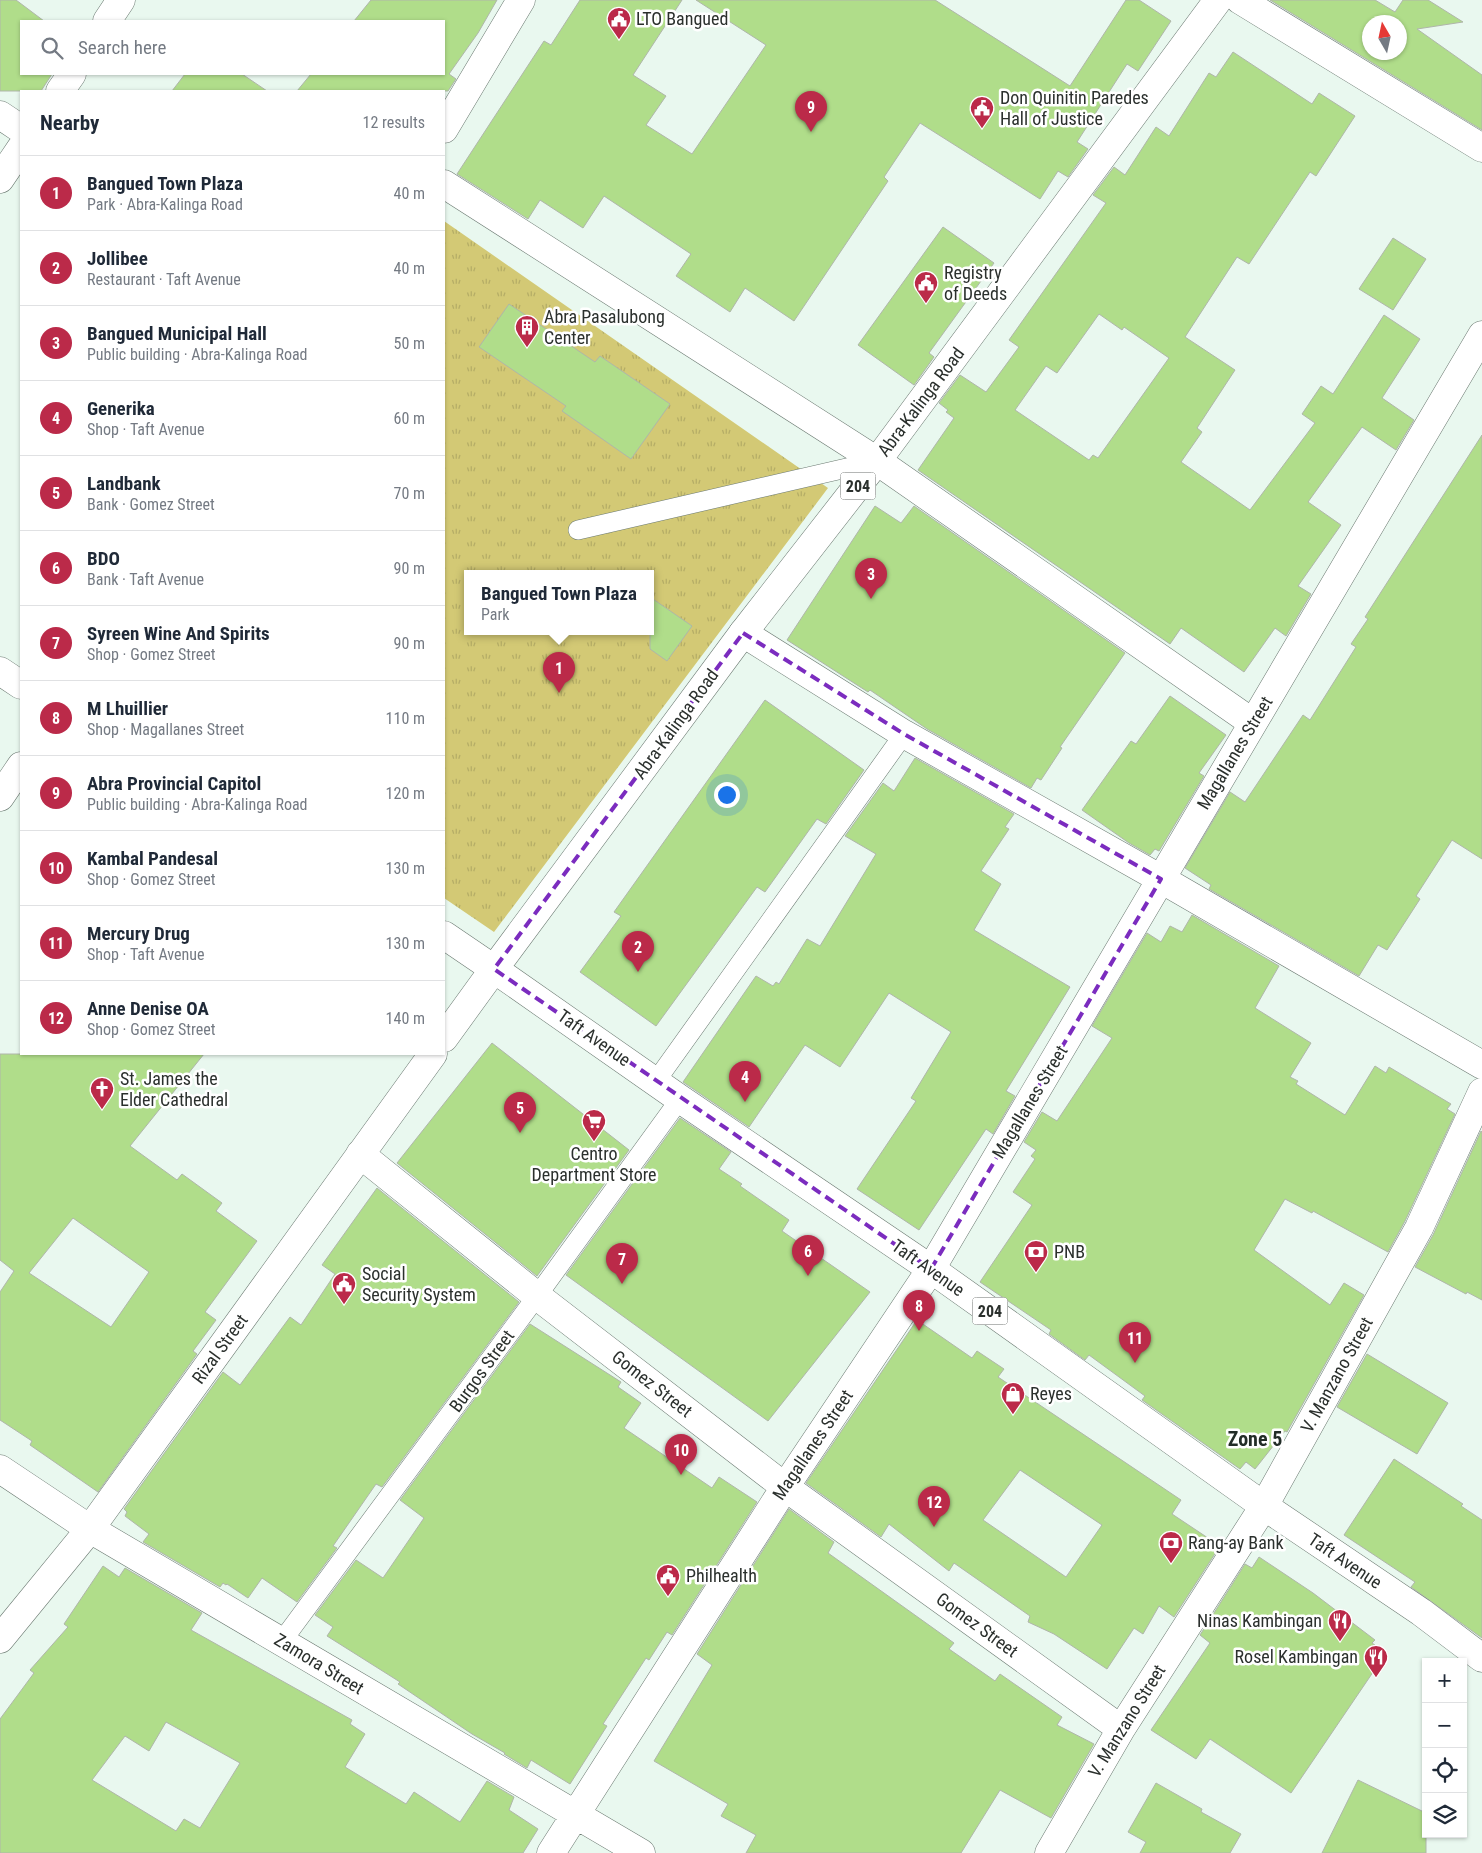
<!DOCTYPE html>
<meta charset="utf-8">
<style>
:root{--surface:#fff;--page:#f6f6f7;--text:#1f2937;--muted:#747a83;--line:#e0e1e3;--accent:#bb2a49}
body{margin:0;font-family:"Roboto Condensed",sans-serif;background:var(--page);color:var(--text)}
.controls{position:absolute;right:15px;bottom:15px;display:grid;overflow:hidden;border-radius:0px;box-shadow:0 1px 4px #0004}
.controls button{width:45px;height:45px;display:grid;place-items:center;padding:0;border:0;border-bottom:1px solid var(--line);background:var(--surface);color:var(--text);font:25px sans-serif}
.compass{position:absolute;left:1362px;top:15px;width:45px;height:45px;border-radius:50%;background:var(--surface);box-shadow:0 1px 4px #0004;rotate:351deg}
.you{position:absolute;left:726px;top:794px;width:18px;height:18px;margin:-12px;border:4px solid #fff;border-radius:50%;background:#1a73e8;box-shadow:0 0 0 8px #1a73e833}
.badge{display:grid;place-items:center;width:32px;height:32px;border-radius:50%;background:var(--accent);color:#fff;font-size:16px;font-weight:700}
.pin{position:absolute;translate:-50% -41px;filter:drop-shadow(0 1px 2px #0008)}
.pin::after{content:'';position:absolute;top:26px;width:18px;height:15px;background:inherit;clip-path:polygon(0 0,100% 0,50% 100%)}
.popup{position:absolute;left:464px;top:570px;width:190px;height:65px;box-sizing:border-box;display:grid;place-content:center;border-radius:0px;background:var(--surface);filter:drop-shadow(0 1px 4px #0005);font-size:16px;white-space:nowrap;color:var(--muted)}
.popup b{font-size:19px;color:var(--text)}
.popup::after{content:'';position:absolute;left:50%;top:100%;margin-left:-10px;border:10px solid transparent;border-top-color:var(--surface)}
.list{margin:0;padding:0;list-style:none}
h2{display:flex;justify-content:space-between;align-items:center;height:65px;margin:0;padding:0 20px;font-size:21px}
h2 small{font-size:16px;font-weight:400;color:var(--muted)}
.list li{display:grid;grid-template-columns:32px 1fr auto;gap:15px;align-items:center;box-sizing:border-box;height:75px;padding:0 20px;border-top:1px solid var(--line)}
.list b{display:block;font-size:19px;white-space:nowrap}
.list p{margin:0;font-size:16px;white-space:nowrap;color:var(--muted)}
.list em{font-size:16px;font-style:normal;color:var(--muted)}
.icon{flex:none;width:28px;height:28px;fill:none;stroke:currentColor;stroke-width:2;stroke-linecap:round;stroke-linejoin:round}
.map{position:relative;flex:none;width:1482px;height:1853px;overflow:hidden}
.search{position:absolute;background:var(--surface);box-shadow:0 1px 4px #0004;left:20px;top:20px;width:425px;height:55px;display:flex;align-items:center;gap:12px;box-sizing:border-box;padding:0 18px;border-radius:0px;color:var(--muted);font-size:19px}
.panel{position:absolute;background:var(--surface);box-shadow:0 1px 4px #0004;left:20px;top:90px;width:425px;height:965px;border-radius:0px}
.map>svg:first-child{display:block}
.park{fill:url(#park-tufts);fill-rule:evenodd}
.building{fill:#b0dd8a;stroke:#afb6aa;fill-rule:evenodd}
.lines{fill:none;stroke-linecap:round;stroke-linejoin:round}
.lane-casing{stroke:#6b7971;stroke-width:20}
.street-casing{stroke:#6b7971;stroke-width:29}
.secondary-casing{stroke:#6b7971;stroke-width:29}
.primary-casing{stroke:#6b7971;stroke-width:29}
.lane{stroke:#fff;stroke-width:19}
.street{stroke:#fff;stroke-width:28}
.secondary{stroke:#fff;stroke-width:28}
.primary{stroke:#fff;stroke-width:28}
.marked{fill:none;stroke:#7b2cbf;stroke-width:4;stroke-dasharray:10 6;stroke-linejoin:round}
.labels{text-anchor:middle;stroke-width:5;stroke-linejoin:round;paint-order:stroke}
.shield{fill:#fff;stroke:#6b6e6c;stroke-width:1}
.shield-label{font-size:16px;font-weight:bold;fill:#2b302d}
.poi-label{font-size:18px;fill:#2b302d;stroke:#fff;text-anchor:start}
.street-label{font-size:18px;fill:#2b302d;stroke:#fff}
.quarter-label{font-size:20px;font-weight:bold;fill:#222d27;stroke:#fff}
</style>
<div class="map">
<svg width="1482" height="1853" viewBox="0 0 1482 1853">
<defs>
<pattern id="park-tufts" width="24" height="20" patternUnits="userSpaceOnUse" patternTransform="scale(1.25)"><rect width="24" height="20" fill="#d3c975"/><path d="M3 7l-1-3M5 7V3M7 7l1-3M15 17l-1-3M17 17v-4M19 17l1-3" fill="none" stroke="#b5ad66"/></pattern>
</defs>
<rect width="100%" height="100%" fill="#e9f8ef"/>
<path class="park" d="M444,221L828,488L494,932L444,898ZM468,574H650V632H468Z"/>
<path class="building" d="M0,0H16L44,21H21V74H52L41,91H0Z
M371,0H497L478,33L449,74L456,79L448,91H297L311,74H444V21H354Z
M580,0H682L633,75L666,96L646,125L692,154L766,45L696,0H935L1070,86L1126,0H1139L1171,21L1138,71L1127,64L1077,142L1088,149L1068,177L1058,171L1040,199L920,123L884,177L888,181L794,321L745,288L730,312L676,276L691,254L604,196L583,228L540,200L528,219L457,174L544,41L551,45Z
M1270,0H1375L1395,12L1403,0H1428L1463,22L1417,29L1482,75V130ZM1370,22H1400V52H1370Z
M1233,52L1312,104L1319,93L1355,116L1316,176L1310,172L1249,264L1237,257L1185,337L1235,370L1197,428L1202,432L1181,462L1250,510L1315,423L1302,414L1321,386L1333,394L1384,315L1420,339L1382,398L1414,420L1396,450L1362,427L1308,502L1341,525L1298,586L1311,594L1286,636L1275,628L1244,672L1181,628L1170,644L918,470L954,418L946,412L948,410L939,403L960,375L986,392L1019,347L1009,340L1106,203L1093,195L1114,167L1125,175L1156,127L1169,136L1209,73L1216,77ZM1099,314L1122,330L1124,327L1169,358L1098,458L1093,455L1089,460L1015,410L1046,366L1057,373Z
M185,74H242L267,91H172Z
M943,227L994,263L929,353L934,357L914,385L858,345Z
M1393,238L1426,259L1393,310L1359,289Z
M509,304L595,362L600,356L670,404L631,459L562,411L566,406L479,347Z
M1482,435V859L1452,840L1416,896L1420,899L1387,950L1378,945L1359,976L1209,889L1211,885L1185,868L1230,792L1245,802L1303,715L1310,720L1356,647L1351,644L1368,619L1365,617Z
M875,506L901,523L914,506L1125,653L1060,747L1062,748L1041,780L1037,778L1031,788L927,729L870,690L868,692L787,640Z
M650,597L692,626L667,661L650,649Z
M1170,696L1226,735L1199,773L1204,776L1159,851L1155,849L1150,855L1129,843L1082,810L1131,741L1136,744Z
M765,700L864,770L826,824L817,819L765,892L757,887L656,1026L580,972L621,916L614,912Z
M915,758L1014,814L1005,827L1009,829L981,871L1001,884L974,930L1070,987L1006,1091L1015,1096L993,1134L986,1129L919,1230L857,1189L916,1101L911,1098L951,1032L889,993L840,1067L805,1045L749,1127L683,1082L756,976L773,986L776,982L779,984L807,939L820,946L876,854L845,836L883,783L894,791Z
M1192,915L1279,966L1255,1008L1311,1043L1290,1077L1298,1081L1296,1084L1345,1115L1375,1066L1386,1073L1389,1067L1451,1104L1447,1109L1455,1114L1405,1221L1388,1252L1313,1211L1312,1213L1285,1199L1254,1250L1330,1305L1344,1283L1364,1295L1287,1432L1285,1431L1255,1469L1246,1462L1240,1469L1142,1400L1145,1396L1089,1355L1085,1360L1049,1334L1051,1330L980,1282L1032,1205L1013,1192L1035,1159L1031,1156L1036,1150L1024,1142L1042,1112L1057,1121L1112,1038L1092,1026L1147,933L1161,942L1170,926L1182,932Z
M492,1043L629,1150L537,1276L397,1163Z
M0,1054H204L130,1146L177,1180L182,1174L222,1203L216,1211L257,1241L205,1312L216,1320L193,1351L197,1354L98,1492L30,1445L32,1441L0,1420V1292L14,1271L0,1260ZM73,1218L149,1272L111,1327L29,1273Z
M680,1118L731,1152L719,1169L742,1184L740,1186L789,1220L782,1231L870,1292L768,1421L566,1275Z
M1481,1131L1482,1132V1300L1467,1292L1466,1294L1415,1267L1433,1235Z
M377,1188L519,1302L382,1487L376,1484L333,1546L337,1548L297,1602L262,1578L248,1598L227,1584L226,1585L223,1583L220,1587L143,1542L149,1534L125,1516L127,1512L124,1509L223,1372L240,1385L290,1317L301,1325L335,1274L322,1265Z
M917,1320L972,1358L977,1351L1004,1369L998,1377L1181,1500L1172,1514L1220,1546L1174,1617L1159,1606L1143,1634L1134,1628L1107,1669L1054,1634L1028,1622L1030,1616L954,1563L949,1571L889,1524L881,1537L806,1483ZM1020,1470L1102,1525L1066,1577L983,1520Z
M530,1324L621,1382L618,1387L641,1403L624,1428L712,1488L719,1477L757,1502L672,1635L667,1632L649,1660L646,1658L603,1724L607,1726L570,1784L531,1760L527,1768L504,1754L505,1753L472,1734L398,1684L400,1682L327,1636L333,1627L315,1615L356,1560L383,1578L424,1518L400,1500Z
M1367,1354L1448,1403L1417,1454L1337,1407Z
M1394,1459L1463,1504L1461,1506L1482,1520V1638L1411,1587L1415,1582L1344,1535Z
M789,1509L834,1542L828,1553L954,1643L949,1649L995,1681L1000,1674L1062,1717L1057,1725L1094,1744L1051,1818L1000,1790L961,1853H746L756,1835L721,1816L728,1804L654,1761L712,1665L697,1654Z
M1259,1557L1313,1593L1375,1640L1372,1643L1386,1653L1291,1793L1210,1739L1196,1759L1151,1730L1210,1643L1200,1635L1245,1564L1252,1568Z
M103,1566L119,1577L125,1568L202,1613L191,1630L352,1720L350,1724L365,1734L345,1767L406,1804L414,1792L460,1822L487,1781L514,1797L509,1810L538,1829L523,1853H0V1719L34,1673L30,1670L68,1627L64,1624ZM166,1722L240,1763L200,1828L184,1819L176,1831L92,1780L125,1736L149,1751Z
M1358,1780L1426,1813V1853H1322Z
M1156,1783L1202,1809L1201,1812L1241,1834L1230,1853H1140L1146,1842L1128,1832Z"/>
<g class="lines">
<g class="lane-casing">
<path id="lane" d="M578,530L877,461
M656,1081L904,734
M282,1641L537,1296L680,1099"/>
</g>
<g class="street-casing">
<path id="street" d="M1240,0L1482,148
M107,21L121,0
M60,91L72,74
M0,115L21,129
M0,179L21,148
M444,184L877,461L1253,723
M743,633L904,734L1161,879L1482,1065
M0,671L21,685
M0,797L21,766
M444,1038L494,969
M360,1154L537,1296L785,1487L1121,1729
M0,1469L90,1529L641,1853
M0,1639L90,1529L433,1054
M551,1853L785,1487L931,1269L1482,335
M1049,1853L1121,1729L1264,1506L1419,1228L1482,1092"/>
</g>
<g class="secondary-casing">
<path id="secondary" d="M444,129L521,0
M444,935L494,969"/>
</g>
<g class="primary-casing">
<path id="primary" d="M1218,0L877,461L743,633L494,969L680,1099L931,1269L1264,1506L1421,1612L1482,1658"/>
</g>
<use href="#lane" class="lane"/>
<use href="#street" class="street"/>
<use href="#secondary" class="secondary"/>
<use href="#primary" class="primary"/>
</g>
<path class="marked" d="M743,633L904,734L1161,879L931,1269L494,969Z"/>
<defs>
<g id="civic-pin" transform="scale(1.25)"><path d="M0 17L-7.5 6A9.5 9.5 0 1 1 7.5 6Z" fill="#bb2a49" stroke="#fff"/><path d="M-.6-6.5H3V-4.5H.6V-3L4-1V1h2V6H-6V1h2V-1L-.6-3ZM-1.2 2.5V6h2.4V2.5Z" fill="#fff"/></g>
<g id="building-pin" transform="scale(1.25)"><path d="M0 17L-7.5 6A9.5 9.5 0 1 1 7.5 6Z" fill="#bb2a49" stroke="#fff"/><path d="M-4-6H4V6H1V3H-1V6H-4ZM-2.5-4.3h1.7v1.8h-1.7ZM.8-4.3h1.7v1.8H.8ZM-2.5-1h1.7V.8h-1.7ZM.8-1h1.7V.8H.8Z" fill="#fff"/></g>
<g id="church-pin" transform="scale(1.25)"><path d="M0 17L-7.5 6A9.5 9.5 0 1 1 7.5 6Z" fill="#bb2a49" stroke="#fff"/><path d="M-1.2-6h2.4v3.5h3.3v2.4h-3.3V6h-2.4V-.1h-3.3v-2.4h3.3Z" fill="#fff"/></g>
<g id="supermarket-pin" transform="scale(1.25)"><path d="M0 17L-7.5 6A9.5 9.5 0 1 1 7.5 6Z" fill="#bb2a49" stroke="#fff"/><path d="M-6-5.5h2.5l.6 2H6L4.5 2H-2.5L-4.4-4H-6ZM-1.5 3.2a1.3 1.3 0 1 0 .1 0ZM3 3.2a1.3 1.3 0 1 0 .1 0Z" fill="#fff"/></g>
<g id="bank-pin" transform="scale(1.25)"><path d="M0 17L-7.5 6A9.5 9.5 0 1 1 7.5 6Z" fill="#bb2a49" stroke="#fff"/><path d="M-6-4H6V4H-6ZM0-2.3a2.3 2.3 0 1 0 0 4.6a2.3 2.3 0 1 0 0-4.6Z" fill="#fff"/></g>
<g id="shop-pin" transform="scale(1.25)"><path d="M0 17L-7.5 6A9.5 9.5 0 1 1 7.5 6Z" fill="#bb2a49" stroke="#fff"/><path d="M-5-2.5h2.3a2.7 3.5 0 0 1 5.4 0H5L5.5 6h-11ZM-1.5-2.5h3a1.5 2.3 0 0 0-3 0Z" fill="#fff"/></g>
<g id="restaurant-pin" transform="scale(1.25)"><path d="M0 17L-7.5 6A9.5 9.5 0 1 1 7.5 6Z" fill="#bb2a49" stroke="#fff"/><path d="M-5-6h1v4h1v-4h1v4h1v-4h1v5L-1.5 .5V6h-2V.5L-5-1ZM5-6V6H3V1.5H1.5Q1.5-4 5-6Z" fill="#fff"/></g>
</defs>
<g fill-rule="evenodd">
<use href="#civic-pin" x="619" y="19"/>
<use href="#civic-pin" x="982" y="108"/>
<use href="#civic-pin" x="926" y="283"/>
<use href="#building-pin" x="527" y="327"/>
<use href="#church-pin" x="102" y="1089"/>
<use href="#supermarket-pin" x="594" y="1121"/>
<use href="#bank-pin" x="1036" y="1252"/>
<use href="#civic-pin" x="344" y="1284"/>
<use href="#shop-pin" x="1013" y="1394"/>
<use href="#bank-pin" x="1171" y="1543"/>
<use href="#civic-pin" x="668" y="1576"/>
<use href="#restaurant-pin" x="1340" y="1621"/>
<use href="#restaurant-pin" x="1376" y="1657"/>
</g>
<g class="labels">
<g class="shield">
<rect x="840.5" y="472.5" width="35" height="27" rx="4"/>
<rect x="972.5" y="1297.5" width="35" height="27" rx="4"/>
</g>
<g class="shield-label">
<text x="858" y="492">204</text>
<text x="990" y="1317">204</text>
</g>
<g class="poi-label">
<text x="636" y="25">LTO Bangued</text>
<text x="1000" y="104">Don Quinitin Paredes<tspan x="1000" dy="21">Hall of Justice</tspan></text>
<text x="944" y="279">Registry<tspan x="944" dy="21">of Deeds</tspan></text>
<text x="544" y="323">Abra Pasalubong<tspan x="544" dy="21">Center</tspan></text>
<text x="120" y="1085">St. James the<tspan x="120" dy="21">Elder Cathedral</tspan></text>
<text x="594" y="1160" text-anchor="middle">Centro<tspan x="594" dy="21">Department Store</tspan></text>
<text x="1054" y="1258">PNB</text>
<text x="362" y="1280">Social<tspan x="362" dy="21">Security System</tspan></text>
<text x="1030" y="1400">Reyes</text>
<text x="1188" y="1549">Rang-ay Bank</text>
<text x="686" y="1582">Philhealth</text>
<text x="1322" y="1627" text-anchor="end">Ninas Kambingan</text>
<text x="1358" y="1663" text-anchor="end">Rosel Kambingan</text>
</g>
<g class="street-label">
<text transform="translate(921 402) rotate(-53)" y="6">Abra-Kalinga Road</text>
<text transform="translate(676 724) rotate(-54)" y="6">Abra-Kalinga Road</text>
<text transform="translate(1235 753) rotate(-59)" y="6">Magallanes Street</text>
<text transform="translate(594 1038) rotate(35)" y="6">Taft Avenue</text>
<text transform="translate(1030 1102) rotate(-59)" y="6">Magallanes Street</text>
<text transform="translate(928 1268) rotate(35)" y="6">Taft Avenue</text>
<text transform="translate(220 1349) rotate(-54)" y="6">Rizal Street</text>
<text transform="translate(482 1371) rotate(-54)" y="6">Burgos Street</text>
<text transform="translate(1337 1375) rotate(-61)" y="6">V. Manzano Street</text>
<text transform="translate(652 1384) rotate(38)" y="6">Gomez Street</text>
<text transform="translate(813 1445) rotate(-56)" y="6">Magallanes Street</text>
<text transform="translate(1345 1561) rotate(34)" y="6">Taft Avenue</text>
<text transform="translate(977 1625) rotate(36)" y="6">Gomez Street</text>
<text transform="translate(319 1664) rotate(31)" y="6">Zamora Street</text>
<text transform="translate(1127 1721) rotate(-58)" y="6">V. Manzano Street</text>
</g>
<g class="quarter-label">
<text x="1255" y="1446">Zone 5</text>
</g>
</g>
</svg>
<div class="controls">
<button>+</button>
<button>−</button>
<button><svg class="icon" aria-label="locate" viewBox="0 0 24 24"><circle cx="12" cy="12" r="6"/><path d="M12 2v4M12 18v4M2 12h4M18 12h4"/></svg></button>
<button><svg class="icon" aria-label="layers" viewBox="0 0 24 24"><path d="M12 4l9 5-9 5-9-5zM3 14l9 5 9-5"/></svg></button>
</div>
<svg class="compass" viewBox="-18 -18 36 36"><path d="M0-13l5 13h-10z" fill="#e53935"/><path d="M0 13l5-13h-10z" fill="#747a83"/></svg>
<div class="you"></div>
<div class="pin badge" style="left:559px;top:693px">1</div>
<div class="popup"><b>Bangued Town Plaza</b>Park</div>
<div class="pin badge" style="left:638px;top:972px">2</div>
<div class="pin badge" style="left:871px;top:599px">3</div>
<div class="pin badge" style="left:745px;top:1102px">4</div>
<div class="pin badge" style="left:520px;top:1133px">5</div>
<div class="pin badge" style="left:808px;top:1276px">6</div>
<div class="pin badge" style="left:622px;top:1284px">7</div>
<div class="pin badge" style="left:919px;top:1331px">8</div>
<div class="pin badge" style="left:811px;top:132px">9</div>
<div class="pin badge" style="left:681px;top:1475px">10</div>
<div class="pin badge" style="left:1135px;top:1363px">11</div>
<div class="pin badge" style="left:934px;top:1527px">12</div>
<div class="search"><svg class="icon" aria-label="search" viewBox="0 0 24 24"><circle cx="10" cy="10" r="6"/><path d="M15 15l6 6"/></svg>Search here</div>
<section class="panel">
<h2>Nearby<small>12 results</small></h2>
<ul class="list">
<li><span class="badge">1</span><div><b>Bangued Town Plaza</b><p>Park · Abra-Kalinga Road</p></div><em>40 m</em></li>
<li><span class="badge">2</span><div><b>Jollibee</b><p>Restaurant · Taft Avenue</p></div><em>40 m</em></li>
<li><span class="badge">3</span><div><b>Bangued Municipal Hall</b><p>Public building · Abra-Kalinga Road</p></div><em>50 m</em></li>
<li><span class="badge">4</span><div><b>Generika</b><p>Shop · Taft Avenue</p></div><em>60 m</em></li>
<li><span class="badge">5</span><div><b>Landbank</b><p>Bank · Gomez Street</p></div><em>70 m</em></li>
<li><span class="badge">6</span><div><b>BDO</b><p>Bank · Taft Avenue</p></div><em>90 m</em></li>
<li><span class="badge">7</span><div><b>Syreen Wine And Spirits</b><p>Shop · Gomez Street</p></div><em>90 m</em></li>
<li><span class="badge">8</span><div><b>M Lhuillier</b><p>Shop · Magallanes Street</p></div><em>110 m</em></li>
<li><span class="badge">9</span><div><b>Abra Provincial Capitol</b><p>Public building · Abra-Kalinga Road</p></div><em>120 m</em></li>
<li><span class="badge">10</span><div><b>Kambal Pandesal</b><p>Shop · Gomez Street</p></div><em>130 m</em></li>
<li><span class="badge">11</span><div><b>Mercury Drug</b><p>Shop · Taft Avenue</p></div><em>130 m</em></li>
<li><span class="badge">12</span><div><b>Anne Denise OA</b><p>Shop · Gomez Street</p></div><em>140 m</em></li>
</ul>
</section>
</div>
